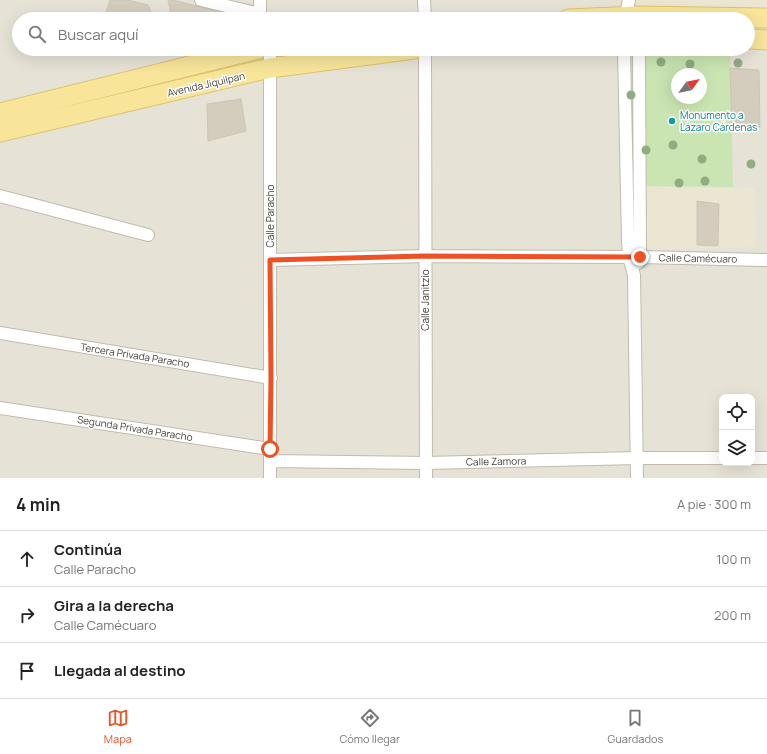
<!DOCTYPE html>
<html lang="es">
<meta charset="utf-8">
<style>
:root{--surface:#fff;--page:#f6f6f6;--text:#222;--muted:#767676;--line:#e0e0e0;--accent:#ee5123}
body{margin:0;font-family:Manrope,sans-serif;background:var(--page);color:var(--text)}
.controls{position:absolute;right:12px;bottom:12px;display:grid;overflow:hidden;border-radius:8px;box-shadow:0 4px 16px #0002}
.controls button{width:36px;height:36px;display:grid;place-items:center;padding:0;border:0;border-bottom:1px solid var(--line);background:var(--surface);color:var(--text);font:20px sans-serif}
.compass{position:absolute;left:671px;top:68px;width:36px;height:36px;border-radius:50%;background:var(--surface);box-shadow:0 4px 16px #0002;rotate:57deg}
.stop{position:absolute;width:12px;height:12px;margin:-9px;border:3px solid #ee5123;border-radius:50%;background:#fff}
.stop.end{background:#ee5123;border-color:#fff;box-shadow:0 1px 4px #0008}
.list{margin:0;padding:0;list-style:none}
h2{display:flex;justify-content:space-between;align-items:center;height:52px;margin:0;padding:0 16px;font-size:17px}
h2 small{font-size:13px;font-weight:400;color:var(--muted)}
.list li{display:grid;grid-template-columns:26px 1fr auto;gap:12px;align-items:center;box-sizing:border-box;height:56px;padding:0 16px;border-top:1px solid var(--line)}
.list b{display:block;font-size:15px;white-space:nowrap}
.list p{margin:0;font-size:13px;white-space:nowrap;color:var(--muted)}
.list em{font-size:13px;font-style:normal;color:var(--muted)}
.icon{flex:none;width:22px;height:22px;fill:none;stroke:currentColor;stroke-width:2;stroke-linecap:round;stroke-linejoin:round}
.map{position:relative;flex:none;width:767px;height:478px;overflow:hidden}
.search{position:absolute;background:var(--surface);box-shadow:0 4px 16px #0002;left:12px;right:12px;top:12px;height:44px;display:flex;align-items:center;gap:10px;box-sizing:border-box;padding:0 14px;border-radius:22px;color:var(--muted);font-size:15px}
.sheet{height:220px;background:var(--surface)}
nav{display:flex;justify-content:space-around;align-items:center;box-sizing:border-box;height:56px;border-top:1px solid var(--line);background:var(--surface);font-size:11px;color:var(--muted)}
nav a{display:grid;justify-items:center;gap:2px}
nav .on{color:var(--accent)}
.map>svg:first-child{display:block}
.residential{fill:#e6e2d6;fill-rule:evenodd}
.education{fill:#ebe6d2}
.green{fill:#cae5b2;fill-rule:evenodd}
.building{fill:#d4ccbd;stroke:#cec5b1}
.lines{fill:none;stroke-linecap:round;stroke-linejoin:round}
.street-casing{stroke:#c0bbad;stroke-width:14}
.primary-casing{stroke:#ddc46b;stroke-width:21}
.street{stroke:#fff;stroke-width:12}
.primary{stroke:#f8e59a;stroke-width:19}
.tree{fill:#92ac81}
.route{stroke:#ee5123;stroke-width:5}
.culture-dot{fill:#0f9aa8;stroke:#fff;stroke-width:1.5}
.labels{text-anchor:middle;stroke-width:3;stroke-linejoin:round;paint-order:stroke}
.street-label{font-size:10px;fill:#454136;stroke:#fff}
.culture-label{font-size:10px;fill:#0d838f;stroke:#fff;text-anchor:start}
</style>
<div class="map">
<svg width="767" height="478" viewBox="0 0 767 478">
<rect width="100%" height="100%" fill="#f3f0e7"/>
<path class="residential" d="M0,0H767V478H0ZM19,19H748V49H19ZM677,74H701V98H677ZM722,397H752V463H722Z"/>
<path class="education" d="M634,0H767V18L637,16Z
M640,186L754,188L755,247L640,250Z"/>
<path class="green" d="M624,49H730L733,187L640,186V257H629ZM677,74H701V98H677Z"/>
<path class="building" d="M110,0H128L148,5L154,19H104Z
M168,0H173L236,16V19H172Z
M730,68L759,70L760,127L732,130Z
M241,99L246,131L208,141L207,104Z
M697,201L719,204L718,246L697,245Z"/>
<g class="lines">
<g class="street-casing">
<path id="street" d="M201,0L260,14
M260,0V14L262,19
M424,0L425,19
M625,19L629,0
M270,49V478
M425,49L426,478
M624,49L628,241L629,257L634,275L637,478
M0,196L148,235
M270,260L425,256L640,257L767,260
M638,263L640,257L639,49
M0,333L271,378
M0,408L270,449
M752,458H767
M270,461L426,463L637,458H722"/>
</g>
<g class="primary-casing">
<path id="primary" d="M568,19L637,16L767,18
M748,39L767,40
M0,113L258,49
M0,132L270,68L414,49"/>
</g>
<use href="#street" class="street"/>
<use href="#primary" class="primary"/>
</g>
<g class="tree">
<circle cx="661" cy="62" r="4.5"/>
<circle cx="738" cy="63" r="4.5"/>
<circle cx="690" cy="64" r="4.5"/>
<circle cx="631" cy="95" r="4.5"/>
<circle cx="673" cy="145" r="4.5"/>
<circle cx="646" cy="150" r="4.5"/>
<circle cx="702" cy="159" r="4.5"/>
<circle cx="751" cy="164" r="4.5"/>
<circle cx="705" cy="181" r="4.5"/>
<circle cx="679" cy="183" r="4.5"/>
</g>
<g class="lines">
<path class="route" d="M270,449L271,378L270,260L425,256L640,257"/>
</g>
<circle class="culture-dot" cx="672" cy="121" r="4"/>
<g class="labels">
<g class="street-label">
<text transform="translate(206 84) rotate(-13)" y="4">Avenida Jiquilpan</text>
<text transform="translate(270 216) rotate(-90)" y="4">Calle Paracho</text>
<text transform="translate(698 258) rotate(1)" y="4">Calle Camécuaro</text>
<text transform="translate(425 300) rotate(-90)" y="4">Calle Janitzio</text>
<text transform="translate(135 355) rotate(9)" y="4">Tercera Privada Paracho</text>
<text transform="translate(135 428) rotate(9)" y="4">Segunda Privada Paracho</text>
<text transform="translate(496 461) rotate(-1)" y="4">Calle Zamora</text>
</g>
<g class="culture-label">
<text x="680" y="119">Monumento a<tspan x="680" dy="12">Lázaro Cárdenas</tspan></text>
</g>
</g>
</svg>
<div class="controls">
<button><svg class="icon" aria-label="locate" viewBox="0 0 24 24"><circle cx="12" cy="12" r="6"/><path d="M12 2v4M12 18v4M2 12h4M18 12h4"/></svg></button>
<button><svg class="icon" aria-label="layers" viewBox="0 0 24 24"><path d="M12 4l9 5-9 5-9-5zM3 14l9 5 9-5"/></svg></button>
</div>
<svg class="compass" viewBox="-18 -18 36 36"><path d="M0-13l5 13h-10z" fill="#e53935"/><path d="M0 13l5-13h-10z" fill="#767676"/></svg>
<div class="stop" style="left:270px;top:449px"></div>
<div class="stop end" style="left:640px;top:257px"></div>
<div class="search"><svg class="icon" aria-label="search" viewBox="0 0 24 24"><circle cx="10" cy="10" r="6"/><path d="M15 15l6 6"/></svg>Buscar aquí</div>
</div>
<section class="sheet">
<h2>4 min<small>A pie · 300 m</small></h2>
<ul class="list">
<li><svg class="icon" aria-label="ahead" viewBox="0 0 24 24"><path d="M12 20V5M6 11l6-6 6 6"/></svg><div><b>Continúa</b><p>Calle Paracho</p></div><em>100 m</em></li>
<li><svg class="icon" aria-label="right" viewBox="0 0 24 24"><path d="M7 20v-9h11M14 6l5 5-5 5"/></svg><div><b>Gira a la derecha</b><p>Calle Camécuaro</p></div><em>200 m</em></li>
<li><svg class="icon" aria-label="arrive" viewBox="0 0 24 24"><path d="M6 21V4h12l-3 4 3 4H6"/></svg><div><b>Llegada al destino</b></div></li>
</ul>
</section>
<nav>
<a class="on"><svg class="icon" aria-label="map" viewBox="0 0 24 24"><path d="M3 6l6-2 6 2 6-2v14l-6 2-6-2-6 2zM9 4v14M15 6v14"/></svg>Mapa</a>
<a><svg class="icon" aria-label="directions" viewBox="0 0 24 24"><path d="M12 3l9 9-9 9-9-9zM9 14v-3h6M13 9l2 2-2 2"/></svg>Cómo llegar</a>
<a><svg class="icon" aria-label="saved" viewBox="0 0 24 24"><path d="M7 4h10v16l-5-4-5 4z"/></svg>Guardados</a>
</nav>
